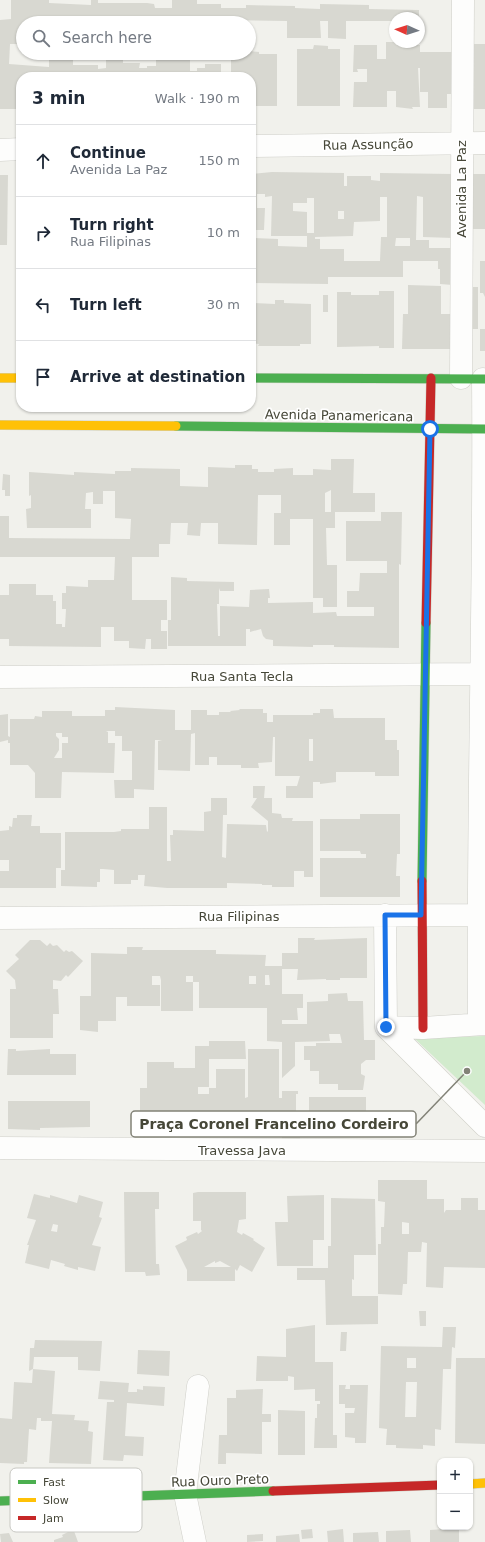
<!DOCTYPE html>
<meta charset="utf-8">
<style>
:root{--surface:#fff;--page:#f2f2f3;--text:#1f2937;--muted:#747a83;--line:#e0e1e3}
body{margin:0;font-family:"DejaVu Sans",sans-serif;background:var(--page);color:var(--text)}
.controls{position:absolute;right:12px;bottom:12px;display:grid;overflow:hidden;border-radius:8px;box-shadow:0 1px 3px #0004}
.controls button{width:36px;height:36px;display:grid;place-items:center;padding:0;border:0;border-bottom:1px solid var(--line);background:var(--surface);color:var(--text);font:20px sans-serif}
.compass{position:absolute;left:389px;top:12px;width:36px;height:36px;border-radius:50%;background:var(--surface);box-shadow:0 1px 3px #0004;rotate:273deg}
.stop{position:absolute;width:12px;height:12px;margin:-9px;border:3px solid #1a73e8;border-radius:50%;background:#fff}
.stop.end{background:#1a73e8;border-color:#fff;box-shadow:0 1px 4px #0008}
.list{margin:0;padding:0;list-style:none}
h2{display:flex;justify-content:space-between;align-items:center;height:52px;margin:0;padding:0 16px;font-size:17px}
h2 small{font-size:13px;font-weight:400;color:var(--muted)}
.list li{display:grid;grid-template-columns:26px 1fr auto;gap:12px;align-items:center;box-sizing:border-box;height:72px;padding:0 16px;border-top:1px solid var(--line)}
.list b{display:block;font-size:15px;white-space:nowrap}
.list p{margin:0;font-size:13px;white-space:nowrap;color:var(--muted)}
.list em{font-size:13px;font-style:normal;color:var(--muted)}
.icon{flex:none;width:22px;height:22px;fill:none;stroke:currentColor;stroke-width:2;stroke-linecap:round;stroke-linejoin:round}
.map{position:relative;flex:none;width:485px;height:1542px;overflow:hidden}
.search{position:absolute;background:var(--surface);box-shadow:0 1px 3px #0004;left:16px;top:16px;width:240px;height:44px;display:flex;align-items:center;gap:10px;box-sizing:border-box;padding:0 14px;border-radius:22px;color:var(--muted);font-size:15px}
.panel{position:absolute;background:var(--surface);box-shadow:0 1px 3px #0004;left:16px;top:72px;width:240px;height:340px;border-radius:16px}
.map>svg:first-child{display:block}
.green{fill:#d2ebcd}
.building{fill:#d8d8d1;fill-rule:evenodd}
.lines{fill:none;stroke-linecap:round;stroke-linejoin:round}
.street-casing{stroke:#cfcfc9;stroke-width:23}
.fast-casing{stroke:#cfd1c5;stroke-width:10}
.slow-casing{stroke:#cfd1c5;stroke-width:10}
.jam-casing{stroke:#cfd1c5;stroke-width:10}
.street{stroke:#fdfdfc;stroke-width:22}
.fast{stroke:#4caf50;stroke-width:9}
.slow{stroke:#ffc107;stroke-width:9}
.jam{stroke:#c62828;stroke-width:9}
.route{stroke:#1a73e8;stroke-width:5}
.labels{text-anchor:middle;stroke-width:3.5;stroke-linejoin:round;paint-order:stroke}
.street-label{font-size:13px;fill:#464738;stroke:#fff}
.key{fill:#fff;stroke:#c8c8c3;stroke-width:1}
.key-label{font-size:11px;fill:#464738}
.leader{fill:none;stroke:#828277;stroke-width:1.5}
.callout-dot{fill:#828277;stroke:#fff;stroke-width:1.5}
.callout{fill:#fff;stroke:#828277;stroke-width:1.5}
.callout-label{font-size:14px;text-anchor:middle;font-weight:bold;fill:#464738}
</style>
<div class="map">
<svg width="485" height="1542" viewBox="0 0 485 1542">
<rect width="100%" height="100%" fill="#f1f1ec"/>
<path class="green" d="M485,1036V1105L414,1038Z"/>
<path class="building" d="M11,0H49V3L91,5V0H98V3H147L154,4L155,8H172V0H197V4H221V8H246V5L295,6V8L320,9V4L369,5V9L419,10V18H395V21H346V39L328,38V21H320L321,38H287V21L221,20V23H23V44H10L9,64L49,67V59H62L63,53H73V65H98V69L106,68V53H123V63H140L139,68H147V66H156V57H162V53H190V71H197V68H205V64H221V77H21V109H0V20L11,19Z
M386,42H395L396,45H420V52H454V94H447V108H428V92H420V68H418L420,107H412L413,109L396,107V91H387V107H353L354,82H367V69H357L358,72H353L354,45H377V59H386Z
M473,44H485V109H471Z
M314,45L328,46V49H340V106H297V49H313Z
M249,51L259,52V54H277V106H251V77H231V54L249,53Z
M272,172L344,173V186H347V176H371V180L380,181V173L453,174V238L423,237V197L417,196L416,240H429V248H453V285L440,284V269H438V261H403V277H328V284L254,283V303L275,304V300H284V303L311,304V344H300V346H258L259,344L251,343V238L278,239V246L307,247V236H271L272,196L265,197V194H257V208H265L264,230H251V174ZM380,197H387V237H381L380,261H344V249H320V239H315V237L353,236L354,222L380,221ZM307,198H314V233H307V212L293,211V203H307ZM338,211H344V219H338ZM396,238H410V246H395Z
M470,174H485V229H470Z
M0,175H8L7,245H0Z
M480,261H485V297L483,293H480Z
M408,285L441,286V314H453V349H402L403,314H408Z
M470,287H478V329H470Z
M379,291H394V348H379V346L337,347V292H351V295H379Z
M323,295H328V312H323Z
M480,329H485V351H480Z
M331,459H354L353,493H375V512H335V528H326L327,565H337V607H323V598H313V519H290V545H274V513H281V495H258L257,545L218,544V523H201L200,536L187,535L188,523H171L170,544H159V557H132V600H167V620H161V631H167V649H151V639H146L145,649L129,648V641H114V627H101V647L9,646V639H0V595H9V584H36V595H53V601H56V624H62V627H65L66,609H62V593H66V586L88,587V580H114L115,557H0V516H9V538L130,539L131,519L115,518V491H103V504H93V492L86,493L85,509H91V528H27L26,509L31,508V495L29,496V472L74,475V472L115,474V471H131V468L180,469V486L208,487V467L235,468V465H252V469H258V472H274V469L293,468V475H313V469L331,470ZM331,490V512H325V493Z
M3,474L10,475V496H5V490H2Z
M381,512H402L401,565L399,564V648L334,647V645H313V647L273,646V640L266,639L263,636L261,629L250,632V629H246V646H168V620H171V577L187,578V581L234,582V591H220L219,588V604H217L218,636H220V606L249,607L250,590L269,589L270,598H268V603L313,602V623V613L336,612L337,616H374V607H347V591H359L360,573H387V561H346V521H381Z
M115,707L175,710V730H191V710H207V715H219V712H231L230,711L240,710L239,709H263V713H267V722H273V715H313V713H320V709H333L334,718H385V740H397V750H399V776H375V772H336V782L320,784V782H313V798H286V786H297L300,776H275V737H273L272,762L258,763L259,768H241V765H217V757H209V765H195V733L191,734L190,771L158,770V741L162,740H155L154,790L134,789V798H115L114,780H132V751H122V736H115V731H106L108,732V743H115L114,773L62,772L61,798H35V773L28,765H10V743H8V740L0,742V715L8,714V736L10,737V719H34L35,716L42,717V711H72V716H105V710H115ZM56,733H62V737H68V743H62V758H54L59,750V739L56,736ZM309,739H313V761H309Z
M253,786H265L264,798H272V813L281,814L282,818H293L292,821H313V877H304V871H294V887H272V885H262V884L227,883V888H167L144,886L145,875H138V880H131V884H114V870L103,869H100V882H97V887L61,886V870H65V832H114L121,831V829H149V807H167V861H171L170,835H173V830L204,831V812L211,811V798H227V815H223L222,857L226,858L227,824L266,825L267,832L268,831V821L251,807L257,798H253Z
M360,814H400V854H397L396,876H400V897H320V858H366V854H361L360,851H320V819H360Z
M17,815H32L31,826H40V833H61V868H56V888H0V871H9V860H0V831L9,830V826L12,827L13,818H17Z
M298,938H315L314,940L367,938V978H340V980H326V979L297,980L298,969H282V994H303V1008H297L298,1020H282V1024H307V1002L328,1001V994L347,993L348,1001H363L364,1040H375V1060H366L361,1064V1074L365,1076L363,1090H338V1084H319V1071H310V1060H304V1046H316V1043H342L340,1034H329L330,1041L295,1042V1066L282,1078V1042L267,1041V1008H199V982H193V976H186V982H193V1011H161V980L160,976H152V985H160V1006H127V997H116V1021H98V1032L80,1030V996H91V953L127,954V947H143L142,950H216V954L266,955L265,966H282V953H298ZM265,975H269L270,985H265ZM249,976H256V984H249Z
M30,940H40L47,946L50,943L53,946L57,945L64,952L66,950L69,952L72,951L83,961L68,977L66,975L61,981L53,980V989H58L59,1014H53V1038H10V989H16L15,980L6,971L19,959L15,955Z
M209,1041H245L246,1059H209V1087H198V1094H209V1088H216V1069H245V1098L248,1097V1049H279V1098H282V1091H298V1094H296V1119H300V1140H282V1129L197,1130L196,1119L187,1118V1127H174V1129H165V1131L140,1130V1088H147V1062H174V1068H195V1046H209Z
M8,1049H16V1051L50,1049V1054H76V1075H7Z
M309,1097H366V1133H309Z
M8,1101H90V1127L40,1128V1130L8,1129Z
M378,1180H427V1199H444V1213L446,1210H461V1198H478V1210H485V1268L444,1267L443,1288L426,1287L427,1243L422,1242L421,1252H408L407,1284H403L402,1295L378,1294V1244H381V1227H384L385,1202L378,1201ZM402,1222L409,1223V1234H402Z
M124,1192H159V1209H155L156,1264H159L160,1275L146,1276L145,1272H125Z
M198,1192H246V1219L239,1220L237,1232L242,1235L243,1233L254,1239L253,1240L265,1248L252,1272L240,1265L237,1271L235,1269V1281H187V1270L175,1246L187,1240L186,1237L197,1232L198,1234L202,1231L201,1230V1221H193V1193ZM215,1261V1263L220,1261L231,1267H204Z
M34,1194L50,1198V1195L77,1203L79,1195L103,1202L99,1217L102,1218L92,1245L101,1247L95,1271L78,1267V1270L64,1266L65,1264L51,1260L49,1269L25,1263L29,1245H27L36,1220L27,1218ZM53,1224L58,1225L57,1232L51,1231Z
M324,1195V1240H313V1266H277L275,1222H288L287,1196Z
M331,1198L375,1199L376,1255H354V1280L352,1279V1296H378V1324L326,1325L325,1280H297V1268H328V1246H331Z
M419,1311H426V1326H420Z
M315,1325V1362H333V1435H337V1448H314L315,1418H317V1404H320V1401H315V1389L294,1390V1377L288,1376V1381H256L257,1356L286,1357V1329Z
M443,1327H456L455,1348L452,1347L451,1369H443L441,1430L435,1429V1446L423,1445V1449L396,1448V1445H386L387,1429L379,1428L381,1346L442,1347ZM407,1358H416V1368H407ZM406,1382H417L416,1417H405Z
M341,1332H347L346,1351H340Z
M35,1340L102,1341L100,1371L78,1370V1357H34L33,1369L55,1371L52,1414L75,1415L74,1420L89,1421L88,1431L93,1432L91,1464L49,1463L52,1421H41V1418H37L36,1430L29,1429L27,1462H24V1464L0,1463V1418L12,1419L14,1382L32,1383L33,1369L29,1371L30,1348H34Z
M138,1350L170,1351L169,1376L137,1374Z
M456,1358H485V1444L455,1443Z
M100,1381L129,1383L128,1392H137V1389L143,1390V1386L165,1387L164,1406L127,1403L125,1436L144,1437L143,1456L124,1455L123,1461L103,1460L107,1402H114V1400L98,1399Z
M339,1385H346L345,1389H350V1385H368L366,1443H355V1438L345,1437V1413H354L355,1408H345V1404H339Z
M263,1389L262,1414H271V1422H262V1454L226,1453V1464H218L219,1435H227V1398H236V1390Z
M278,1410L305,1411V1455H278Z
M459,1528V1542H430V1530Z
M312,1529L313,1538L302,1539L301,1530Z
M343,1529L344,1542H328L327,1531Z
M410,1530L411,1542H386V1531Z
M70,1531H74L78,1542H54V1540L63,1537L62,1535Z
M378,1532L379,1542H353V1533Z
M9,1533L13,1542H1L0,1534Z
M263,1534V1541L247,1542V1535Z
M299,1534L300,1542H276V1536Z"/>
<g class="lines">
<g class="street-casing">
<path id="street" d="M251,146L485,143
M0,150L21,149
M461,378L463,0
M0,677L483,674
M385,915L386,1027
M0,918L478,915
M479,1024C477,809 485,594 483,379
M386,1027L485,1126
M386,1027L423,1028L485,1024
M0,1148L485,1151
M195,1542L185,1494L198,1386"/>
</g>
<g class="fast-casing">
<path id="fast" d="M251,378L485,379
M176,426L485,429
M422,881L426,623
M0,1501L273,1491"/>
</g>
<g class="slow-casing">
<path id="slow" d="M0,378H21
M0,425L176,426
M470,1484L485,1483"/>
</g>
<g class="jam-casing">
<path id="jam" d="M426,623L431,378
M422,881L423,1028
M273,1491L440,1485"/>
</g>
<use href="#street" class="street"/>
<use href="#fast" class="fast"/>
<use href="#slow" class="slow"/>
<use href="#jam" class="jam"/>
</g>
<g class="lines">
<path class="route" d="M386,1027L385,915H421L430,429"/>
</g>
<g class="labels">
<g class="street-label">
<text transform="translate(368 144) rotate(-1)" y="5">Rua Assunção</text>
<text transform="translate(461 189) rotate(-90)" y="5">Avenida La Paz</text>
<text transform="translate(339 415) rotate(1)" y="5">Avenida Panamericana</text>
<text x="242" y="681">Rua Santa Tecla</text>
<text x="239" y="921">Rua Filipinas</text>
<text x="242" y="1155">Travessa Java</text>
<text transform="translate(220 1480) rotate(-2)" y="5">Rua Ouro Preto</text>
</g>
</g>
<rect x="10" y="1468" width="132" height="64" rx="6" class="key"/>
<rect x="18" y="1480" width="18" height="4" fill="#4caf50"/>
<rect x="18" y="1498" width="18" height="4" fill="#ffc107"/>
<rect x="18" y="1516" width="18" height="4" fill="#c62828"/>
<g class="key-label">
<text x="43" y="1486">Fast</text>
<text x="43" y="1504">Slow</text>
<text x="43" y="1522">Jam</text>
</g>
<path class="leader" d="M467 1071L416 1124"/>
<circle class="callout-dot" cx="467" cy="1071" r="4"/>
<rect class="callout" x="131" y="1111" width="285" height="26" rx="4"/>
<g class="callout-label">
<text x="274" y="1129">Praça Coronel Francelino Cordeiro</text>
</g>
</svg>
<div class="controls">
<button>+</button>
<button>−</button>
</div>
<svg class="compass" viewBox="-18 -18 36 36"><path d="M0-13l5 13h-10z" fill="#e53935"/><path d="M0 13l5-13h-10z" fill="#747a83"/></svg>
<div class="stop" style="left:430px;top:429px"></div>
<div class="stop end" style="left:386px;top:1027px"></div>
<div class="search"><svg class="icon" aria-label="search" viewBox="0 0 24 24"><circle cx="10" cy="10" r="6"/><path d="M15 15l6 6"/></svg>Search here</div>
<section class="panel">
<h2>3 min<small>Walk · 190 m</small></h2>
<ul class="list">
<li><svg class="icon" aria-label="ahead" viewBox="0 0 24 24"><path d="M12 20V5M6 11l6-6 6 6"/></svg><div><b>Continue</b><p>Avenida La Paz</p></div><em>150 m</em></li>
<li><svg class="icon" aria-label="right" viewBox="0 0 24 24"><path d="M7 20v-9h11M14 6l5 5-5 5"/></svg><div><b>Turn right</b><p>Rua Filipinas</p></div><em>10 m</em></li>
<li><svg class="icon" aria-label="left" viewBox="0 0 24 24"><path d="M17 20v-9H6M10 6l-5 5 5 5"/></svg><div><b>Turn left</b></div><em>30 m</em></li>
<li><svg class="icon" aria-label="arrive" viewBox="0 0 24 24"><path d="M6 21V4h12l-3 4 3 4H6"/></svg><div><b>Arrive at destination</b></div></li>
</ul>
</section>
</div>
